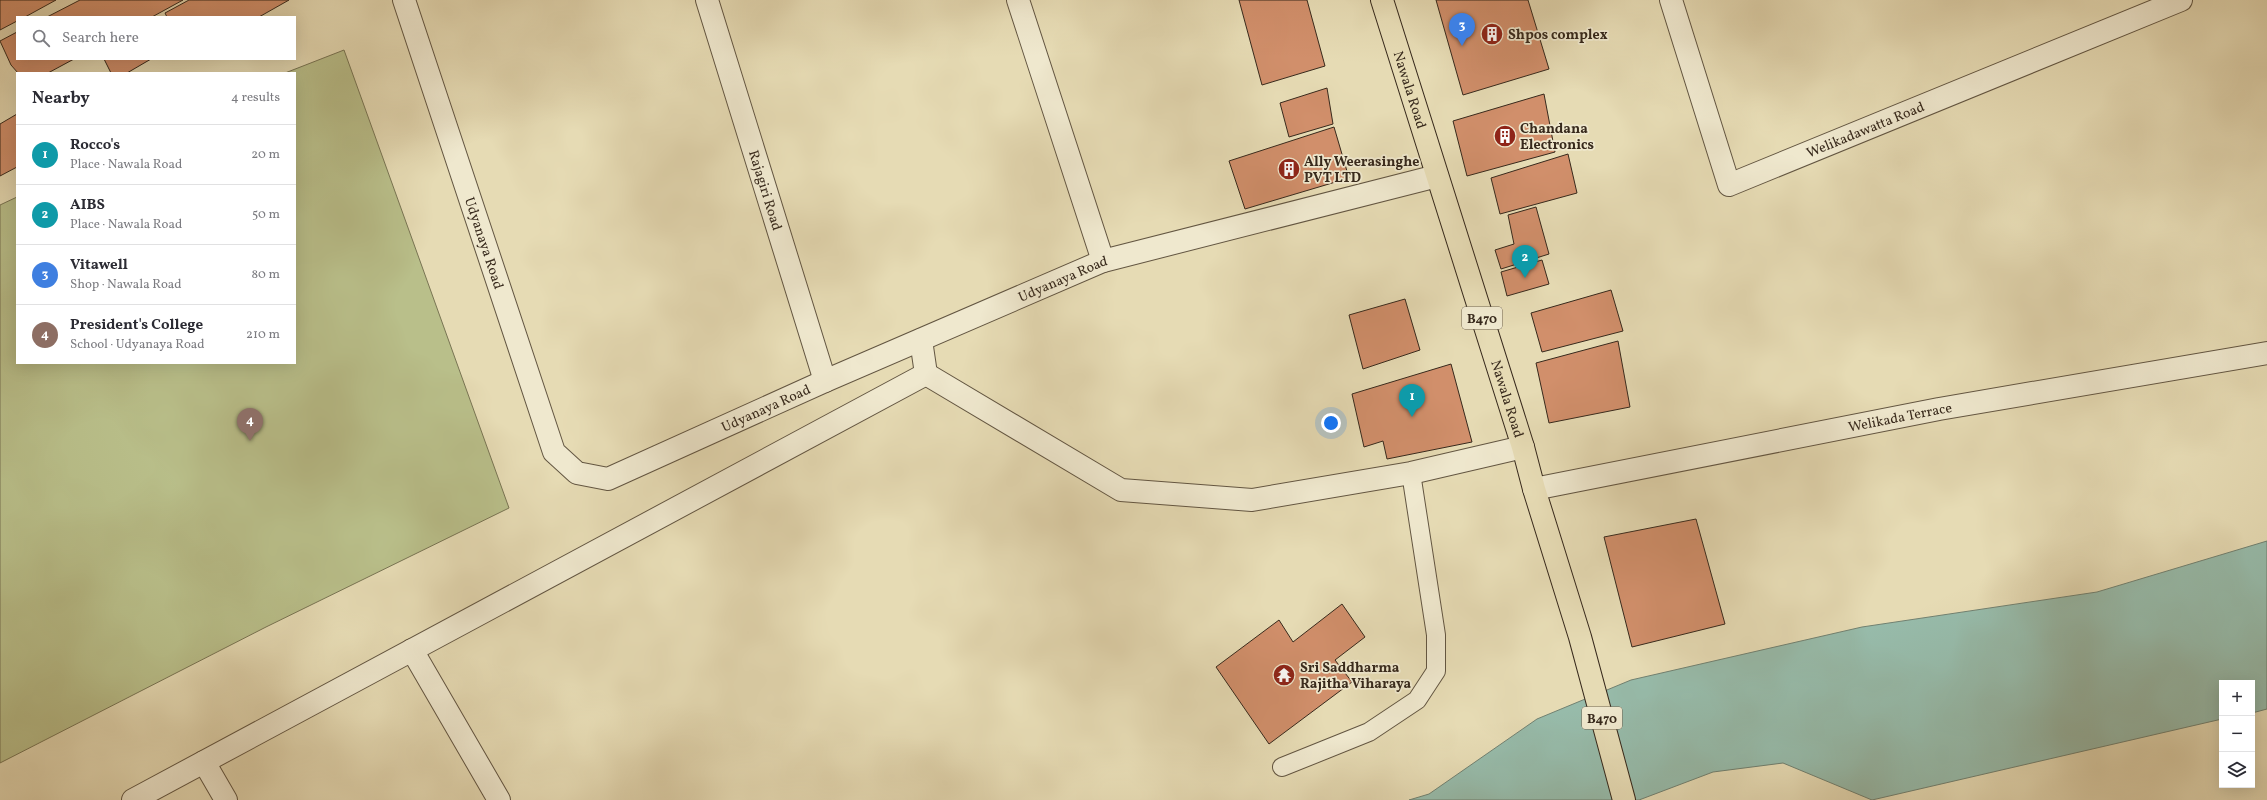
<!DOCTYPE html>
<meta charset="utf-8">
<style>
:root{--surface:#fff;--page:#f7f7f7;--text:#2b2b33;--muted:#7c7c81;--line:#e1e1e2;--accent:#0f766e}
body{margin:0;font-family:Vollkorn,serif;background:var(--page);color:var(--text)}
.controls{position:absolute;right:12px;bottom:12px;display:grid;overflow:hidden;border-radius:0px;box-shadow:0 4px 16px #0002}
.controls button{width:36px;height:36px;display:grid;place-items:center;padding:0;border:0;border-bottom:1px solid var(--line);background:var(--surface);color:var(--text);font:20px sans-serif}
.you{position:absolute;left:1331px;top:423px;width:14px;height:14px;margin:-10px;border:3px solid #fff;border-radius:50%;background:#1a73e8;box-shadow:0 0 0 6px #1a73e833}
.badge{display:grid;place-items:center;width:26px;height:26px;border-radius:50%;background:var(--accent);color:#fff;font-size:13px;font-weight:700}
.pin{position:absolute;translate:-50% -33px;filter:drop-shadow(0 1px 2px #0008)}
.pin::after{content:'';position:absolute;top:21px;width:14px;height:12px;background:inherit;clip-path:polygon(0 0,100% 0,50% 100%)}
.list{margin:0;padding:0;list-style:none}
h2{display:flex;justify-content:space-between;align-items:center;height:52px;margin:0;padding:0 16px;font-size:17px}
h2 small{font-size:13px;font-weight:400;color:var(--muted)}
.list li{display:grid;grid-template-columns:26px 1fr auto;gap:12px;align-items:center;box-sizing:border-box;height:60px;padding:0 16px;border-top:1px solid var(--line)}
.list b{display:block;font-size:15px;white-space:nowrap}
.list p{margin:0;font-size:13px;white-space:nowrap;color:var(--muted)}
.list em{font-size:13px;font-style:normal;color:var(--muted)}
.icon{flex:none;width:22px;height:22px;fill:none;stroke:currentColor;stroke-width:2;stroke-linecap:round;stroke-linejoin:round}
.map{position:relative;flex:none;width:2267px;height:800px;overflow:hidden}
.search{position:absolute;background:var(--surface);box-shadow:0 4px 16px #0002;left:16px;top:16px;width:280px;height:44px;display:flex;align-items:center;gap:10px;box-sizing:border-box;padding:0 14px;border-radius:0px;color:var(--muted);font-size:15px}
.panel{position:absolute;background:var(--surface);box-shadow:0 4px 16px #0002;left:16px;top:72px;width:280px;height:292px;border-radius:0px}
.map>svg:first-child{display:block}
.green{fill:#b9bf8a;stroke:#787453}
.water{fill:#97bbaa;stroke:#718171}
.building{fill:#d18f6b;stroke:#37291c}
.lines{fill:none;stroke-linecap:round;stroke-linejoin:round}
.lane-casing{stroke:#635642;stroke-width:20}
.street-casing{stroke:#635642;stroke-width:24}
.primary-casing{stroke:#37291c;stroke-width:24}
.lane{stroke:#efe8ce;stroke-width:18}
.street{stroke:#efe8ce;stroke-width:22}
.primary{stroke:#e6dbb4;stroke-width:22}
.labels{text-anchor:middle;stroke-width:3.5;stroke-linejoin:round;paint-order:stroke}
.shield{fill:#efe8ce;stroke:#6e6251;stroke-width:1}
.shield-label{font-size:13px;font-weight:bold;fill:#37291c}
.poi-label{font-size:14px;font-weight:bold;fill:#37291c;stroke:#efe8ce;text-anchor:start}
.street-label{font-size:14px;fill:#37291c;stroke:#efe8ce}
</style>
<div class="map">
<svg width="2267" height="800" viewBox="0 0 2267 800">
<rect width="100%" height="100%" fill="#e6dbb4"/>
<filter id="stains"><feTurbulence type="fractalNoise" baseFrequency=".005" numOctaves="4"/><feColorMatrix values="0 0 0 0 .2 0 0 0 0 .09 0 0 0 0 .02 0 0 0 .5 -.17"/></filter>
<radialGradient id="worn" r=".72"><stop offset=".6" stop-color="#630" stop-opacity="0"/><stop offset="1" stop-color="#630" stop-opacity=".3"/></radialGradient>
<path class="green" d="M344,50L509,508L266,627L0,763V205L17,197V363H295V73H285Z"/>
<path class="water" d="M2267,541V709L2252,713V683H2222V719L1872,800L1783,763L1713,772L1639,800H1409L1429,794L1537,719L1631,680L1862,627L2097,592Z"/>
<path class="building" d="M0,0H56L25,17H17V21L0,30Z
M80,0H183L152,17H47Z
M189,0H289L259,17H167L165,13Z
M1239,0H1307L1325,66L1262,85Z
M1436,0H1528L1549,69L1463,95Z
M17,32V59H74L48,73H18L11,65L0,41Z
M104,59H151L127,73H111Z
M1327,88L1333,124L1289,137L1280,103Z
M1544,94L1555,152L1467,176L1453,121Z
M17,114V167L0,176V124Z
M1334,127L1349,178L1245,209L1229,161Z
M1568,154L1577,193L1500,214L1491,178Z
M1536,207L1549,254L1501,269L1495,250L1514,244L1508,215Z
M1542,260L1549,284L1507,296L1501,272Z
M1611,290L1623,331L1542,352L1531,313Z
M1405,299L1420,350L1363,369L1349,315Z
M1618,341L1630,407L1549,423L1536,363Z
M1451,364L1472,442L1387,459L1383,441L1364,447L1352,394Z
M1696,519L1725,624L1632,647L1604,537Z
M1342,604L1365,637L1335,660L1352,682L1269,744L1216,667L1279,620L1293,642Z"/>
<g class="lines">
<g class="lane-casing">
<path id="lane" d="M1282,767L1369,732L1417,700L1436,671V635L1411,473"/>
</g>
<g class="street-casing">
<g id="street">
<path id="s1" d="M404,0L554,452L577,473L608,479L825,381L1103,261L1437,176"/>
<path id="s2" d="M707,0L825,381"/>
<path d="M1018,0L1103,261"/>
<path id="s3" d="M1671,0L1729,185L2181,0"/>
<path d="M926,374L1121,490L1252,500L1411,473L1523,447"/>
<path id="s4" d="M1534,489L1939,409L2267,353"/>
<path d="M412,650L499,800"/>
<path d="M204,762L226,800"/>
<path d="M133,800L926,374L921,340"/>
</g>
</g>
<g class="primary-casing">
<g id="primary">
<path id="s5" d="M1382,0L1523,447L1534,489L1580,637L1624,800"/>
</g>
</g>
<use href="#lane" class="lane"/>
<use href="#street" class="street"/>
<use href="#primary" class="primary"/>
</g>
<defs>
<g id="building-disc" transform="scale(1.15)"><circle r="9.5" fill="#8f2418" stroke="#efe8ce"/><path d="M-4-6H4V6H1V3H-1V6H-4ZM-2.5-4.3h1.7v1.8h-1.7ZM.8-4.3h1.7v1.8H.8ZM-2.5-1h1.7V.8h-1.7ZM.8-1h1.7V.8H.8Z" fill="#fff"/></g>
<g id="temple-disc" transform="scale(1.15)"><circle r="9.5" fill="#8f2418" stroke="#efe8ce"/><path d="M0-6L5-2H3V0L6.5 2.5H4V6H1.5V3h-3V6H-4V2.5H-6.5L-3 0V-2H-5Z" fill="#fff"/></g>
</defs>
<g fill-rule="evenodd">
<use href="#building-disc" x="1492" y="34"/>
<use href="#building-disc" x="1505" y="136"/>
<use href="#building-disc" x="1289" y="169"/>
<use href="#temple-disc" x="1284" y="675"/>
</g>
<g class="labels">
<g class="shield">
<rect x="1462" y="307" width="40" height="22" rx="3"/>
<rect x="1582" y="707" width="40" height="22" rx="3"/>
</g>
<g class="shield-label">
<text x="1482" y="323">B470</text>
<text x="1602" y="723">B470</text>
</g>
<g class="poi-label">
<text x="1508" y="39">Shpos complex</text>
<text x="1520" y="133">Chandana<tspan x="1520" dy="16">Electronics</tspan></text>
<text x="1304" y="166">Ally Weerasinghe<tspan x="1304" dy="16">PVT LTD</tspan></text>
<text x="1300" y="672">Sri Saddharma<tspan x="1300" dy="16">Rajitha Viharaya</tspan></text>
</g>
<g class="street-label">
<text dy="5" stroke="none"><textPath href="#s5" startOffset="94">Nawala Road</textPath></text>
<text dy="5" stroke="none"><textPath href="#s3" startOffset="341">Welikadawatta Road</textPath></text>
<text dy="5" stroke="none"><textPath href="#s2" startOffset="199">Rajagiri Road</textPath></text>
<text dy="5" stroke="none"><textPath href="#s1" startOffset="256">Udyanaya Road</textPath></text>
<text dy="5" stroke="none"><textPath href="#s1" startOffset="1036">Udyanaya Road</textPath></text>
<text dy="5" stroke="none"><textPath href="#s5" startOffset="418">Nawala Road</textPath></text>
<text dy="5" stroke="none"><textPath href="#s1" startOffset="712">Udyanaya Road</textPath></text>
<text dy="5" stroke="none"><textPath href="#s4" startOffset="373">Welikada Terrace</textPath></text>
</g>
</g>
<rect width="100%" height="100%" filter="url(#stains)"/>
<rect width="100%" height="100%" fill="url(#worn)"/>
</svg>
<div class="controls">
<button>+</button>
<button>−</button>
<button><svg class="icon" aria-label="layers" viewBox="0 0 24 24"><path d="M12 4l9 5-9 5-9-5zM3 14l9 5 9-5"/></svg></button>
</div>
<div class="you"></div>
<div class="pin badge" style="left:1412px;top:417px;background:#0f9aa8">1</div>
<div class="pin badge" style="left:1525px;top:278px;background:#0f9aa8">2</div>
<div class="pin badge" style="left:1462px;top:46px;background:#3f7fe0">3</div>
<div class="pin badge" style="left:250px;top:441px;background:#8d6e63">4</div>
<div class="search"><svg class="icon" aria-label="search" viewBox="0 0 24 24"><circle cx="10" cy="10" r="6"/><path d="M15 15l6 6"/></svg>Search here</div>
<section class="panel">
<h2>Nearby<small>4 results</small></h2>
<ul class="list">
<li><span class="badge" style="background:#0f9aa8">1</span><div><b>Rocco's</b><p>Place · Nawala Road</p></div><em>20 m</em></li>
<li><span class="badge" style="background:#0f9aa8">2</span><div><b>AIBS</b><p>Place · Nawala Road</p></div><em>50 m</em></li>
<li><span class="badge" style="background:#3f7fe0">3</span><div><b>Vitawell</b><p>Shop · Nawala Road</p></div><em>80 m</em></li>
<li><span class="badge" style="background:#8d6e63">4</span><div><b>President's College</b><p>School · Udyanaya Road</p></div><em>210 m</em></li>
</ul>
</section>
</div>
